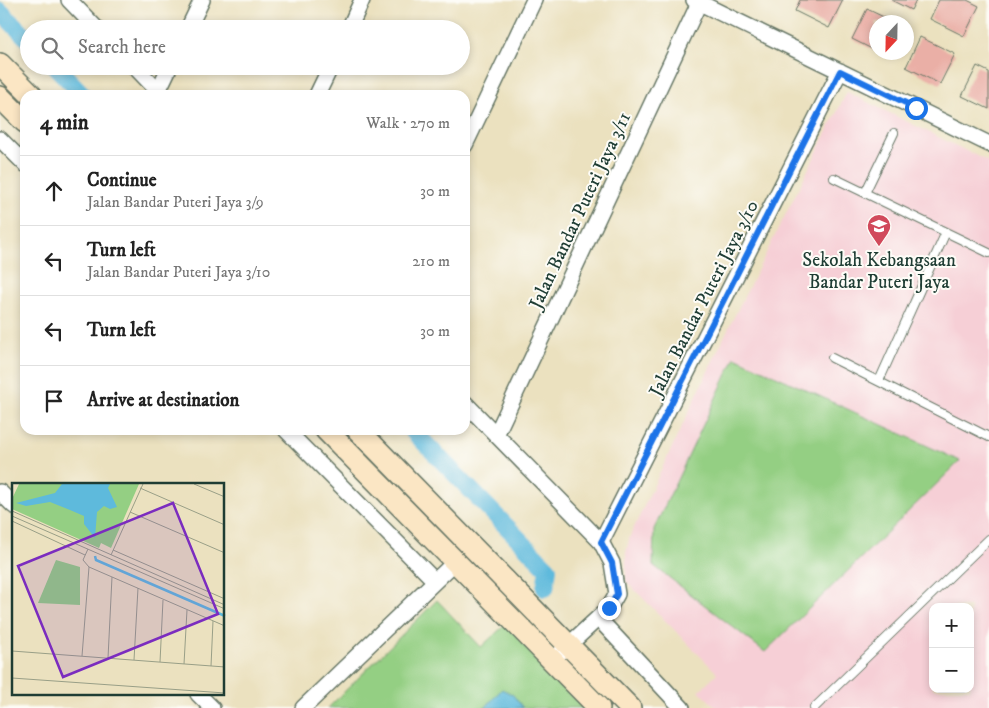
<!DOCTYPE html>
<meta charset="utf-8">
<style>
:root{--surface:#fff;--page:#f6f6f6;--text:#222;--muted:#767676;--line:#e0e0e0}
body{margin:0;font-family:"IM FELL DW Pica",serif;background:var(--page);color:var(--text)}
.controls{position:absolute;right:15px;bottom:15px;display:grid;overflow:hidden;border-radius:10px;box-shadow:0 2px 8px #0003}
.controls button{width:45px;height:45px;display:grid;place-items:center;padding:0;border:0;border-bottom:1px solid var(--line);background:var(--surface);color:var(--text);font:25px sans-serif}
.compass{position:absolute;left:869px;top:15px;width:45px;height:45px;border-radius:50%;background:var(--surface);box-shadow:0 2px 8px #0003;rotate:202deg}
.stop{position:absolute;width:15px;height:15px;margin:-11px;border:4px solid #1a73e8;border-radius:50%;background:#fff}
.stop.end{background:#1a73e8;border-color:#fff;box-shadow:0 1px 5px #0008}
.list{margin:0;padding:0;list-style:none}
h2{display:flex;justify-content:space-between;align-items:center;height:65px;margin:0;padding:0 20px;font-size:21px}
h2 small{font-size:16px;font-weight:400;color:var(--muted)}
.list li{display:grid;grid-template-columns:32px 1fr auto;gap:15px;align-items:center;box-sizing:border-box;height:70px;padding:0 20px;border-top:1px solid var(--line)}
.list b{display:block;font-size:19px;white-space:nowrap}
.list p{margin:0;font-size:16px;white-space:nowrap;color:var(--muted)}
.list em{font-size:16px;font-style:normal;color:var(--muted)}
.icon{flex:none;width:28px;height:28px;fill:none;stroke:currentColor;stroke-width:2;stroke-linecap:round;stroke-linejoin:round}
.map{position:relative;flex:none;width:989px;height:708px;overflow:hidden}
.search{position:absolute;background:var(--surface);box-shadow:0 2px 8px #0003;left:20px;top:20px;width:450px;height:55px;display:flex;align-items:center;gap:12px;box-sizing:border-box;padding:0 18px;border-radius:28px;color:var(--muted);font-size:19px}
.panel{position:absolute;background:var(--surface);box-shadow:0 2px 8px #0003;left:20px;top:90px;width:450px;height:345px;border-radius:15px}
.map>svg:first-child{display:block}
.built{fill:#f6cfd6;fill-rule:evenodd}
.green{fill:#94cf83;stroke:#5a865c}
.water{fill:#5ebadc;stroke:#3e7c88}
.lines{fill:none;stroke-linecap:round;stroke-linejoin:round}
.canal{stroke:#5ebadc;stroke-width:18}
.building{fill:#eaafa6}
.lane-casing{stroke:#667665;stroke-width:10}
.street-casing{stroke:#667665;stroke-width:18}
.secondary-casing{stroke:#667665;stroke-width:24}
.lane{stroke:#fff;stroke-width:8}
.street{stroke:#fff;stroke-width:15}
.secondary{stroke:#fbe6c4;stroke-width:21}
.route{stroke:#1a73e8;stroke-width:6}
.labels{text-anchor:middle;stroke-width:4;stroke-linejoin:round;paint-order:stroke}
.street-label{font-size:19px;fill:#1f3d34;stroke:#fdfcf7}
.poi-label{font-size:19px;fill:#1f3d34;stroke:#fdfcf7}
.inset-river{fill:none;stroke:#5ebadc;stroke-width:2.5}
.inset-road{fill:none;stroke:#999f87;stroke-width:1}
.view{fill:#7b2cbf;fill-opacity:0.15;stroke:#7b2cbf;stroke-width:2.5}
.inset-edge{fill:none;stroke:#1f3d34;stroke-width:2.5}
</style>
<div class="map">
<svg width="989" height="708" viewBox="0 0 989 708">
<rect width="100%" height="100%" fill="#fdfcf7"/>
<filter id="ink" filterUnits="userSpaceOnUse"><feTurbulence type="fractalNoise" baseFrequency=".02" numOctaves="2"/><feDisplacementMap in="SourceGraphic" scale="10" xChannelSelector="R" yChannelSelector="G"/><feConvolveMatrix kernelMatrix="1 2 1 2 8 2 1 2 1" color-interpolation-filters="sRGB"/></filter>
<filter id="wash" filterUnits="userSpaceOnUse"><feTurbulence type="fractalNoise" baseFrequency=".0096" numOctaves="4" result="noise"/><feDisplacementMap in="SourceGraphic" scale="20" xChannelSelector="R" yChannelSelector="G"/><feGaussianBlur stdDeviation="1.12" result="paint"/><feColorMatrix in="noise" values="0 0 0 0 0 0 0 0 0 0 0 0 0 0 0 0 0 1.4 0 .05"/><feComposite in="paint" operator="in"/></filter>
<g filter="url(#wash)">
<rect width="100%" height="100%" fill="#ebe1bf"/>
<path class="built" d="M847,92L989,162V708H717L699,691L717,673L626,581V553L630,536L727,331ZM933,607H970V689H933Z"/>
<path class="green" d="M735,357L960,461L765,652L653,565L654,529Z
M437,600L481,647L506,624L587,708H328Z"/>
<path class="water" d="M502,689L513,695L523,708H485Z"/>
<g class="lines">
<path class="canal" d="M0,11L29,40
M55,66L83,95
M412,430L548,569L545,588"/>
</g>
<g id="blocks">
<path class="building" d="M800,0H843L829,28L795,11Z
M891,0H916L911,10Z
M939,0H967L979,6L964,36L930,19Z
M867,9L894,22H876V51L852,39Z
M920,37L955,54L940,84L906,67Z
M977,66L989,72V109L962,96Z"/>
</g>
</g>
<g filter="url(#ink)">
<use href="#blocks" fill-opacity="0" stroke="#667665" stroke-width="1"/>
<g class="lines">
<g class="lane-casing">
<path id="lane" d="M834,178L989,253
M865,193L894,133
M832,358L989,437
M879,381L946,232
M814,708L989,539"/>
</g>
<g class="street-casing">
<path id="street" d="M69,0L97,29
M694,0L989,144
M188,29L202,0
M349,29L362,0
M134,66L162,95
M158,91L170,66
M317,95L331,66
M0,139L25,164
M465,145L534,0
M465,403L601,542L612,563L617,594L609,608L561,652
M286,430L435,581
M496,435L699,3
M0,492L14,506
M601,542L840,71
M598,618L682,708
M198,694L212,708
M303,708L455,562"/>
</g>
<g class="secondary-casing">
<path id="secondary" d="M0,64L31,95
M0,97L25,122
M326,430L599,708
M358,430L630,708"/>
</g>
<use href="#lane" class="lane"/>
<use href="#street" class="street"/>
<use href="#secondary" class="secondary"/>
</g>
</g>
<g class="lines" filter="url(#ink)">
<path class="route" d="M609,608L617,594L612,563L601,542L840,71L916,108"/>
</g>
<defs>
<g id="school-pin" transform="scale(1.25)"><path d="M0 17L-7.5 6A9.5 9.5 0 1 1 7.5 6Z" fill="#d1495b" stroke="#fdfcf7"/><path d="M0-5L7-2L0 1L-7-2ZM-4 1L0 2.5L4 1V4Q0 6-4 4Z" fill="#fff"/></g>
</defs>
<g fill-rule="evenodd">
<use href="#school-pin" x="879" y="226"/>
</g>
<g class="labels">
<g class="street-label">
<text transform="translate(579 210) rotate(-65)" y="7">Jalan Bandar Puteri Jaya 3/11</text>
<text transform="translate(703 298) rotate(-63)" y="7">Jalan Bandar Puteri Jaya 3/10</text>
</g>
<g class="poi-label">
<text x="879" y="266">Sekolah Kebangsaan<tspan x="879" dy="22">Bandar Puteri Jaya</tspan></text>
</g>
</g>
<g transform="translate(12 483)">
<rect width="212" height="212" fill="#ebe1bf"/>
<path d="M7,1H127L99,65L89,60L87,65L0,26V16ZM44,77L68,84V122L26,120Z" fill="#94cf83"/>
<path d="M50,1H98L96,5L105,24L98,26L92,23L85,29L83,55L72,41V33L58,27L38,19L14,23L4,20L43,10Z" fill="#5ebadc"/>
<path class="inset-river" d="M83,73L84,77L213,133"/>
<path class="inset-road" d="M182,1L213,14M128,5L213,42M0,28L213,122M118,29L213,70M0,33L213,126M0,38L73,72M76,66L71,77L77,84L213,143M101,67L213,116M99,72L131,1M0,168L213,184M70,173L77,84M96,175L100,94M122,177L126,105M148,179L151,117M172,181L175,127M199,183L201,138M0,195L213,210"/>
<path class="view" d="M161,20L206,131L51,194L6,83Z"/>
<rect width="212" height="212" class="inset-edge"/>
</g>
</svg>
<div class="controls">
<button>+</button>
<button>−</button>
</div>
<svg class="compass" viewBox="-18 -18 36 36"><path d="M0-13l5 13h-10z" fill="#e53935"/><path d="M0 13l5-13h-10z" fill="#767676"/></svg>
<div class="stop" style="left:916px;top:108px"></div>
<div class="stop end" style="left:609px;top:608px"></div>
<div class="search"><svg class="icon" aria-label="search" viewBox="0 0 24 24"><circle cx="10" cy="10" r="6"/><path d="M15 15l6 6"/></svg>Search here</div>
<section class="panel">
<h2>4 min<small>Walk · 270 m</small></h2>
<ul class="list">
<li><svg class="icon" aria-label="ahead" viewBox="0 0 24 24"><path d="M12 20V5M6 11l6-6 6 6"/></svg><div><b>Continue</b><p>Jalan Bandar Puteri Jaya 3/9</p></div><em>30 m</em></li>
<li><svg class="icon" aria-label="left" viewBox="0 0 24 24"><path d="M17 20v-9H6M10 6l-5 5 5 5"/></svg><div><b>Turn left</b><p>Jalan Bandar Puteri Jaya 3/10</p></div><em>210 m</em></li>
<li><svg class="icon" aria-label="left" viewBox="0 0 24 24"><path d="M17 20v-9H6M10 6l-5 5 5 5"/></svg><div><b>Turn left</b></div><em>30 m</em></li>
<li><svg class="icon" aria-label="arrive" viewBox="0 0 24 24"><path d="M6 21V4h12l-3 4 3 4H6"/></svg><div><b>Arrive at destination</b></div></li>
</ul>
</section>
</div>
